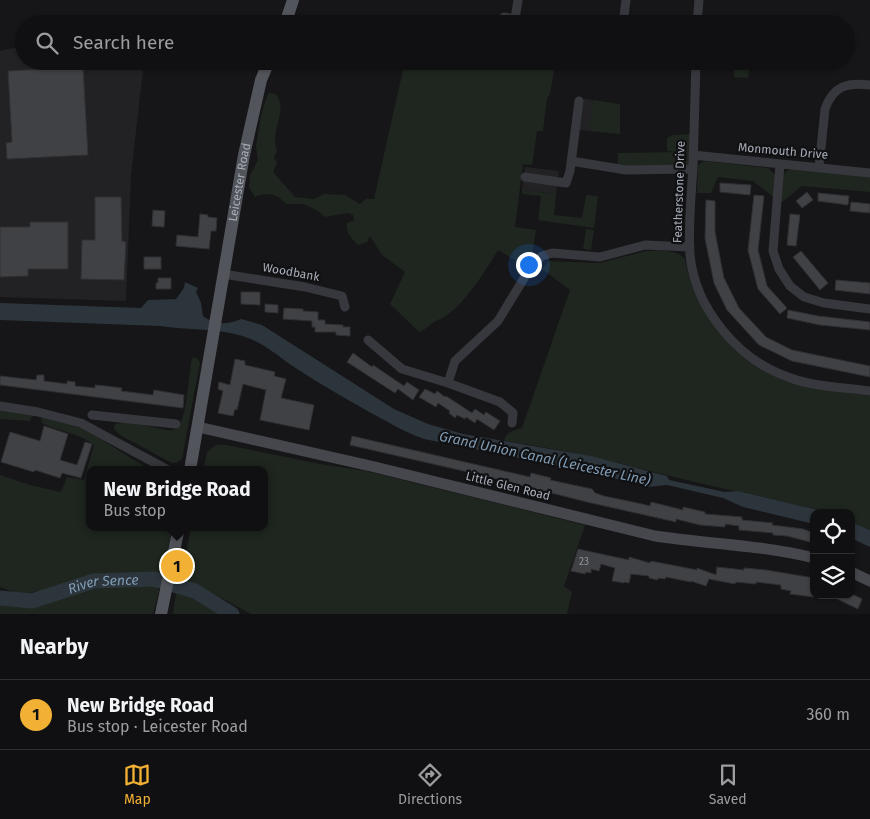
<!DOCTYPE html>
<meta charset="utf-8">
<style>
:root{--surface:#101012;--page:#19191b;--text:#f1f3f6;--muted:#9c9d9f;--line:#303032;--accent:#f2b134}
body{margin:0;font-family:"Fira Sans",sans-serif;background:var(--page);color:var(--text)}
.controls{position:absolute;right:15px;bottom:15px;display:grid;overflow:hidden;border-radius:10px;box-shadow:0 1px 4px #0004}
.controls button{width:45px;height:45px;display:grid;place-items:center;padding:0;border:0;border-bottom:1px solid var(--line);background:var(--surface);color:var(--text);font:25px sans-serif}
.you{position:absolute;left:528px;top:264px;width:18px;height:18px;margin:-12px;border:4px solid #fff;border-radius:50%;background:#1a73e8;box-shadow:0 0 0 8px #1a73e833}
.badge{display:grid;place-items:center;width:32px;height:32px;border-radius:50%;background:var(--accent);color:#111;font-size:16px;font-weight:700}
.pin{position:absolute;translate:-50% -50%;border:2px solid #fff;box-shadow:0 1px 5px #0006}
.popup{position:absolute;left:86px;top:466px;width:182px;height:65px;box-sizing:border-box;display:grid;place-content:center;border-radius:10px;background:var(--surface);filter:drop-shadow(0 1px 4px #0005);font-size:16px;white-space:nowrap;color:var(--muted)}
.popup b{font-size:19px;color:var(--text)}
.popup::after{content:'';position:absolute;left:50%;top:100%;margin-left:-10px;border:10px solid transparent;border-top-color:var(--surface)}
.list{margin:0;padding:0;list-style:none}
h2{display:flex;justify-content:space-between;align-items:center;height:65px;margin:0;padding:0 20px;font-size:21px}
h2 small{font-size:16px;font-weight:400;color:var(--muted)}
.list li{display:grid;grid-template-columns:32px 1fr auto;gap:15px;align-items:center;box-sizing:border-box;height:70px;padding:0 20px;border-top:1px solid var(--line)}
.list b{display:block;font-size:19px;white-space:nowrap}
.list p{margin:0;font-size:16px;white-space:nowrap;color:var(--muted)}
.list em{font-size:16px;font-style:normal;color:var(--muted)}
.icon{flex:none;width:28px;height:28px;fill:none;stroke:currentColor;stroke-width:2;stroke-linecap:round;stroke-linejoin:round}
.map{position:relative;flex:none;width:870px;height:614px;overflow:hidden}
.search{position:absolute;background:var(--surface);box-shadow:0 1px 4px #0004;left:15px;right:15px;top:15px;height:55px;display:flex;align-items:center;gap:12px;box-sizing:border-box;padding:0 18px;border-radius:28px;color:var(--muted);font-size:19px}
.sheet{height:135px;background:var(--surface)}
nav{display:flex;justify-content:space-around;align-items:center;box-sizing:border-box;height:70px;border-top:1px solid var(--line);background:var(--surface);font-size:14px;color:var(--muted)}
nav a{display:grid;justify-items:center;gap:2px}
nav .on{color:var(--accent)}
.map>svg:first-child{display:block}
.built{fill:#222225}
.green{fill:#1e261f}
.water{fill:#2c353c}
.lines{fill:none;stroke-linecap:round;stroke-linejoin:round}
.river{stroke:#2c353c;stroke-width:15}
.building{fill:#404145;stroke:#303034}
.minor{stroke:#37383d;stroke-width:9}
.secondary{stroke:#45474d;stroke-width:11}
.primary{stroke:#53555c;stroke-width:12}
.labels{text-anchor:middle;stroke-width:4.5;stroke-linejoin:round;paint-order:stroke}
.number-label{font-size:10px;fill:#8e929b}
.street-label{font-size:12px;fill:#a8adb8;stroke:#111113}
.water-label{font-size:14px;font-style:italic;fill:#7f9bb3;stroke:#111113}
</style>
<div class="map">
<svg width="870" height="614" viewBox="0 0 870 614">
<rect width="100%" height="100%" fill="#161618"/>
<path class="built" d="M24,46V61H144L131,176L126,301L0,297V51Z
M576,98L593,100L589,131L572,129Z
M525,167L559,171L556,194L522,190Z"/>
<path class="green" d="M405,61H499L554,70L550,94L547,98L543,131H537L532,165L523,164L515,227L536,230L532,254L525,266L498,250C484,273 468,300 446,316C443,318 439,319 436,321C429,325 427,329 419,332L390,304L405,272L382,255L370,236L367,242L358,245C351,238 346,233 347,223L354,220L353,215L348,213L325,217L318,211L304,204H286C277,194 267,191 255,197L249,187L250,175L258,160L256,146L261,115L268,93L276,94C289,113 269,128 277,151L274,158L277,163L273,172L295,197L314,199L324,194L345,195L360,204L366,199H374Z
M734,61H750L748,78L734,77Z
M593,100L620,104V134L589,131Z
M690,134L692,169H618V153L679,152L667,151V138L673,135Z
M704,161L768,168L774,174L782,175L790,169L870,177V192L802,186L781,203L753,181L718,177L711,193H697L698,165Z
M522,190L556,194L554,215L582,218L586,195L598,196L594,228L538,220L541,196L522,194Z
M586,229L594,230L591,250L583,249Z
M646,251C659,250 676,249 685,259C694,315 742,370 798,383C821,389 846,392 870,396V530L851,522V513H830L738,491H734C657,474 582,451 504,441C506,432 514,430 522,428L570,290L542,269L549,261L600,263Z
M192,358H197L200,362L182,459L176,463H172L120,435L114,429L115,424C130,421 143,425 157,428C163,429 170,432 176,429C187,423 189,371 192,358Z
M0,409L28,414L33,416L29,421L0,419Z
M45,416C56,419 68,423 78,427C105,439 127,458 153,470H90V527H172L165,565L161,575L105,576L29,593H16L0,587V475L30,485L61,492L67,477L84,480L94,445C77,432 60,432 42,423L41,418Z
M216,445H227L320,464L366,471L585,525L564,586L572,592L567,614H251L220,597L181,579L191,527H264V470H203L207,452Z
M155,581L159,591L153,614H0V599L6,602L31,605L56,598L96,583Z
M179,590L188,591L200,601L225,614H173L176,593Z"/>
<path class="water" d="M185,282L198,288L196,292L201,303L203,316C215,325 228,325 241,319L262,325L394,409L428,424L463,434L591,456L667,476L669,480L725,492L738,491L830,513H814V524L743,507L723,498L667,485L648,487L585,471L424,439C406,433 390,423 373,414C346,399 320,384 294,367C281,358 268,347 253,340C223,327 191,331 160,326L0,320V303L141,308L148,300L176,299L184,288Z
M851,522L870,530V547L851,538Z"/>
<g class="lines">
<path class="river" id="s1" d="M0,598L32,601L94,581L154,579L195,591L232,614"/>
</g>
<path class="building" d="M83,67L88,155L7,159L6,143L12,142L8,71Z
M720,183L751,185L750,195L720,192Z
M807,192L813,200L802,208L796,201Z
M818,193L849,196L848,205L818,201Z
M754,195L764,196L758,250L767,286L787,308L780,314L758,289L748,250Z
M95,197H121L122,241L126,242L124,280L81,279L82,240H95Z
M706,200L715,201V232L724,278L739,308L766,337L792,350L870,366V377L792,361L759,345L727,310L714,283L705,238Z
M851,202L870,204V213L850,211Z
M153,210L165,211L164,227L152,226Z
M200,214L208,215V217L217,218L216,231H211L209,249L176,246L177,235L198,237Z
M790,214L800,215L796,246L787,245Z
M30,222H68V269H28V276L0,277V227H30Z
M801,251L828,283L820,290L793,257Z
M144,257H161V269H144Z
M158,278H171V289H156V283H158Z
M836,280L870,283V294L835,290Z
M241,292H260V305L241,304Z
M265,304L278,305V313L265,312Z
M284,308L303,309V311L318,312V320H325V324L343,325V327H350V336L336,335V332H315V327H312V321L283,319Z
M788,310L818,316L870,322V330L820,325L787,318Z
M353,353L372,367L373,365L404,386L407,382L419,390L413,400L398,389L395,393L347,362Z
M235,359L245,361V365L275,372L274,376L286,379L281,398L314,405L309,430L260,420L266,390L243,384L237,410L235,409L233,416L218,413L223,391L218,389L219,382L230,385Z
M37,375H44V381L67,384V381L75,382V386L95,388V385L106,386L122,388L121,391L153,395L154,390L184,395L183,408L0,385V376L36,380Z
M425,389L435,394L437,391L445,397L446,396L472,413L475,409L484,415L486,412L500,421L494,430L477,419L475,423L466,417L465,419L457,415L455,418L449,413L450,411L438,403L436,407L419,397Z
M44,426L68,434L60,460L77,465L85,442L92,444L81,478L62,473L60,478L35,470L34,472L1,462L10,432L40,441Z
M352,436L530,477L531,473L551,478L550,480L592,489L595,493L604,496L642,504L650,506L651,502L683,510V507L705,512V514L742,517V520L773,523L772,525L803,529L814,533V543L787,536L773,535V533L739,530V526L725,524V527L700,525L676,519V522L587,502L481,475L350,445Z
M578,549L629,560V557L650,563L651,561L697,570V568L716,575L717,567L744,570V568L766,570L814,578V597L790,594L791,591L781,589V585L756,582V584L736,582L735,584L709,579L706,586L691,581V582L666,577L665,579L658,578V580L649,578V576L631,574L629,583L624,582V583L612,581L615,568L601,564L599,571L591,569V573L586,572L585,574L571,571Z
M829,595H854L862,599L858,609Z"/>
<g class="lines">
<path class="minor" d="M518,0L515,19L531,21
M504,17L515,19
M623,24L626,0
M697,24L699,0
M696,61C695,97 694,132 693,168C691,197 688,226 690,255C695,308 738,360 788,377C813,387 843,387 870,391
M693,155L870,173
M571,161L626,170L692,169
M780,164L773,251L779,269L790,286L804,297L824,303L870,309
M819,167L825,109C833,86 847,82 870,85
M525,177L566,183L570,171L579,101
M223,274L305,287L342,296L345,307
M368,340L402,369L448,383L455,361L498,321L532,265L542,256L552,253L600,257L645,245L690,247
M448,383L500,402L513,413L512,423
M0,406L38,412L81,423L168,470
M92,415L176,424"/>
<path class="secondary" d="M198,427L375,467L655,536C708,544 762,545 814,558
M851,572L870,581"/>
<g class="primary">
<path d="M285,24L293,0"/>
<path id="s2" d="M190,470L244,155L261,80L269,61"/>
<path d="M161,614L179,527"/>
</g>
</g>
<g class="labels">
<g class="number-label">
<text x="584" y="565">23</text>
</g>
<g class="street-label">
<text transform="translate(783 151) rotate(5)" y="4">Monmouth Drive</text>
<text dy="4" stroke="none"><textPath href="#s2" startOffset="292">Leicester Road</textPath></text>
<text transform="translate(679 192) rotate(-88)" y="4">Featherstone Drive</text>
<text transform="translate(291 272) rotate(10)" y="4">Woodbank</text>
<text transform="translate(508 486) rotate(14)" y="4">Little Glen Road</text>
</g>
<g class="water-label">
<text transform="translate(545 458) rotate(12)" y="5">Grand Union Canal (Leicester Line)</text>
<text dy="5" stroke="none"><textPath href="#s1" startOffset="106">River Sence</textPath></text>
</g>
</g>
</svg>
<div class="controls">
<button><svg class="icon" aria-label="locate" viewBox="0 0 24 24"><circle cx="12" cy="12" r="6"/><path d="M12 2v4M12 18v4M2 12h4M18 12h4"/></svg></button>
<button><svg class="icon" aria-label="layers" viewBox="0 0 24 24"><path d="M12 4l9 5-9 5-9-5zM3 14l9 5 9-5"/></svg></button>
</div>
<div class="you"></div>
<div class="pin badge" style="left:177px;top:566px">1</div>
<div class="popup"><b>New Bridge Road</b>Bus stop</div>
<div class="search"><svg class="icon" aria-label="search" viewBox="0 0 24 24"><circle cx="10" cy="10" r="6"/><path d="M15 15l6 6"/></svg>Search here</div>
</div>
<section class="sheet">
<h2>Nearby<small></small></h2>
<ul class="list">
<li><span class="badge">1</span><div><b>New Bridge Road</b><p>Bus stop · Leicester Road</p></div><em>360 m</em></li>
</ul>
</section>
<nav>
<a class="on"><svg class="icon" aria-label="map" viewBox="0 0 24 24"><path d="M3 6l6-2 6 2 6-2v14l-6 2-6-2-6 2zM9 4v14M15 6v14"/></svg>Map</a>
<a><svg class="icon" aria-label="directions" viewBox="0 0 24 24"><path d="M12 3l9 9-9 9-9-9zM9 14v-3h6M13 9l2 2-2 2"/></svg>Directions</a>
<a><svg class="icon" aria-label="saved" viewBox="0 0 24 24"><path d="M7 4h10v16l-5-4-5 4z"/></svg>Saved</a>
</nav>
